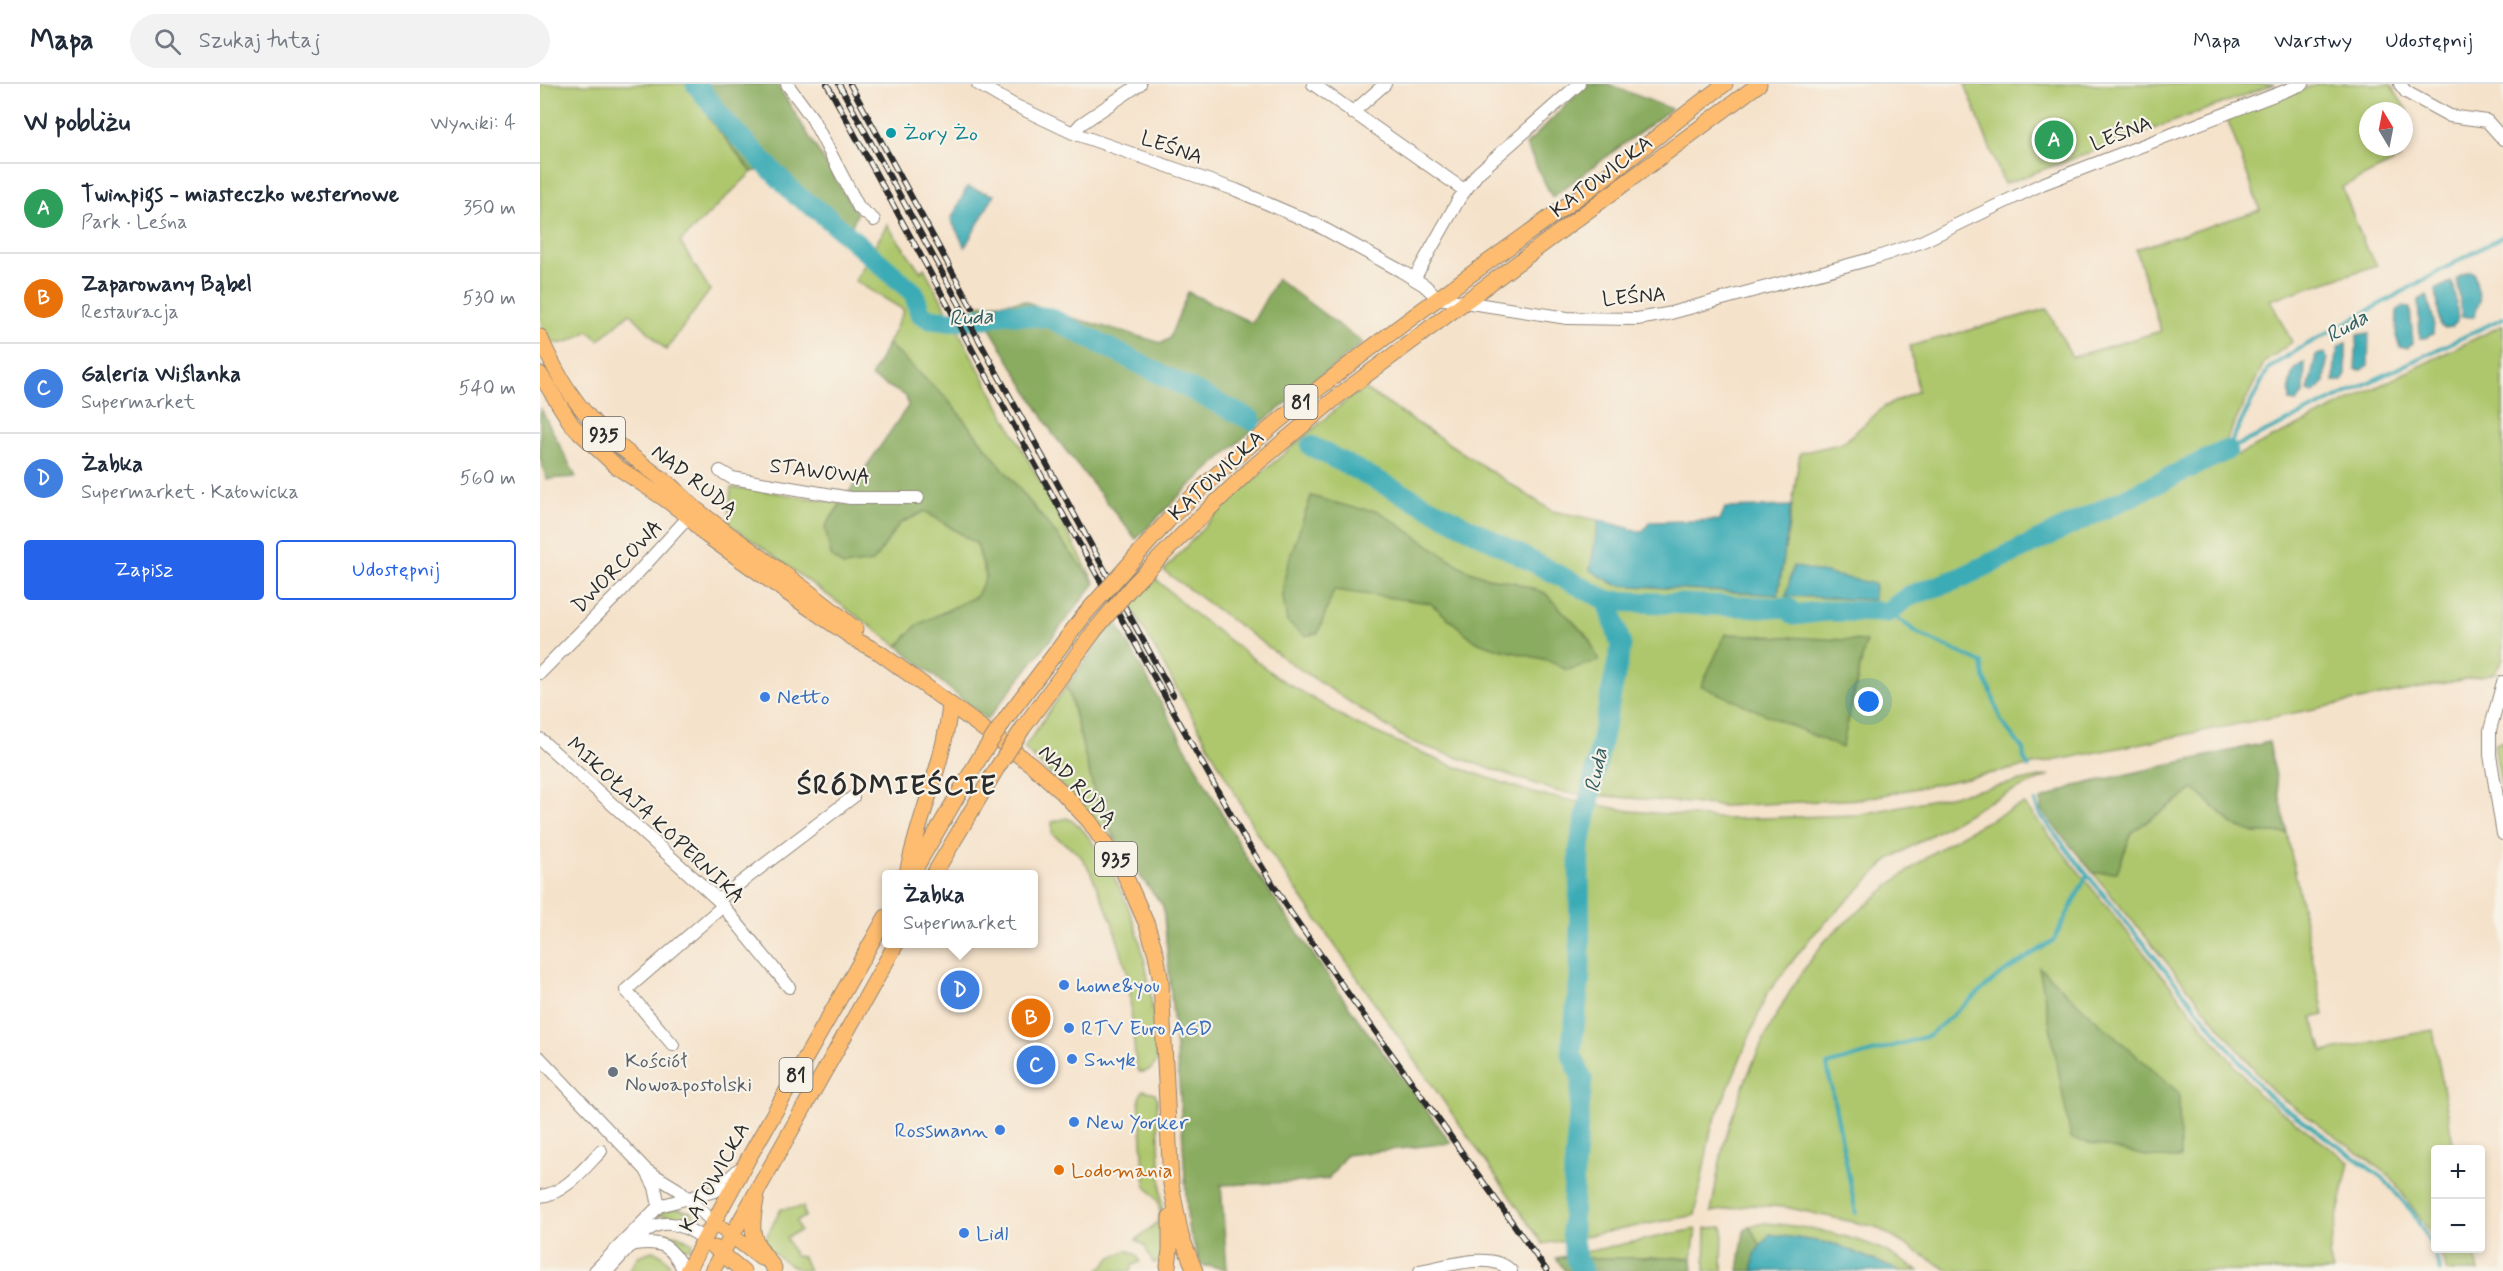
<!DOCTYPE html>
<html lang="pl">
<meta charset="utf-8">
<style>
:root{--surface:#fff;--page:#f2f2f3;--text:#1f2937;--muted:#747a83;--line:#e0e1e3;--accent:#2563eb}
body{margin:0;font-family:Mynerve,sans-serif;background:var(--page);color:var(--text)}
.controls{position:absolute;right:18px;bottom:18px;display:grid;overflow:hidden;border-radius:6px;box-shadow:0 3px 9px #0003}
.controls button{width:54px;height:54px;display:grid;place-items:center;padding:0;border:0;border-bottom:2px solid var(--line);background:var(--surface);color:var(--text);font:30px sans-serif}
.compass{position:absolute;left:1819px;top:18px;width:54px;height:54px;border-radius:50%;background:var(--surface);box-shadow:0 3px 9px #0003;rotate:350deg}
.you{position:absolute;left:1329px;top:618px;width:21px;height:21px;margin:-15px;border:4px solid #fff;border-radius:50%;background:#1a73e8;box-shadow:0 0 0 9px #1a73e833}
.badge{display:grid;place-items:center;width:39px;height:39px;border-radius:50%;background:var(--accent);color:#fff;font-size:20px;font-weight:700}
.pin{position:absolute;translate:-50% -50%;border:3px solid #fff;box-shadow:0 2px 6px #0006}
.popup{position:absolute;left:342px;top:786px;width:156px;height:78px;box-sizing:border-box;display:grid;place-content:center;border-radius:6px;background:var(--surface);filter:drop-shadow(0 2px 4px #0005);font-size:20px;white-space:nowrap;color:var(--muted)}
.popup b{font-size:22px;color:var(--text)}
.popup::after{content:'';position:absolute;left:50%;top:100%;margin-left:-12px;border:12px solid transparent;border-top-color:var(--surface)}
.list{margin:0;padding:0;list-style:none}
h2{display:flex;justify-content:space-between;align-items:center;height:78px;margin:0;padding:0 24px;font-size:26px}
h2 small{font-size:20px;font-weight:400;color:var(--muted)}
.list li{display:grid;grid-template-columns:39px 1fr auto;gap:18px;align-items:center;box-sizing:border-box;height:90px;padding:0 24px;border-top:2px solid var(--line)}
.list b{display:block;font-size:22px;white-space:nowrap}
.list p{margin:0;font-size:20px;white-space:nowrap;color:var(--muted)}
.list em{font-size:20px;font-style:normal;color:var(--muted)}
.actions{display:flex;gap:12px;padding:18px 24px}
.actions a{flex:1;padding:14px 0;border:2px solid var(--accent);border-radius:6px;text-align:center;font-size:21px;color:var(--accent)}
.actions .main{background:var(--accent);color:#fff}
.icon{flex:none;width:33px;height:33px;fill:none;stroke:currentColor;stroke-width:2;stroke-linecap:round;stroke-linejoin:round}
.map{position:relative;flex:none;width:1963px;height:1187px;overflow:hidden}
header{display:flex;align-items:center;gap:36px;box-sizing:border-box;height:84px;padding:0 30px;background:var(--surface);border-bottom:2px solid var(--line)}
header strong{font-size:28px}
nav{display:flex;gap:33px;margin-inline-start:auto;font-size:21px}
.search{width:420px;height:54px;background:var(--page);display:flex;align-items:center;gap:15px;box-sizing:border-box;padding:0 21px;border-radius:33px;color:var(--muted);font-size:22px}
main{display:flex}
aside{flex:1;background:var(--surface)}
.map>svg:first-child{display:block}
.green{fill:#aec76d;stroke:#6c794c;stroke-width:1.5}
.forest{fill:#8aac60;stroke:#5a6c46;stroke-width:1.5}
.water{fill:#3aabb5;stroke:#326b70;stroke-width:1.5}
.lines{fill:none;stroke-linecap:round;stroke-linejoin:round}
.stream{stroke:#3aabb5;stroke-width:4}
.river{stroke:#3aabb5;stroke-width:21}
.minor-casing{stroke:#90867a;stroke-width:14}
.major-casing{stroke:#90867a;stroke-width:17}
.minor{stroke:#fff;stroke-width:12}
.major{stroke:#fdbc70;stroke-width:15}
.rail-casing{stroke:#2b2b2b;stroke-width:6}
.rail{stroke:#f7f3e8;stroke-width:4;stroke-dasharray:11;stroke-linecap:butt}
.major-bridge-casing{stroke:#90867a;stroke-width:17;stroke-linecap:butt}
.major-bridge{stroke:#fdbc70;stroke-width:15}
.culture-dot{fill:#0f9aa8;stroke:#f7f3e8;stroke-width:2}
.shop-dot{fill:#3f7fe0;stroke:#f7f3e8;stroke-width:2}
.worship-dot{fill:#6b7280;stroke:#f7f3e8;stroke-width:2}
.food-dot{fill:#e8710a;stroke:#f7f3e8;stroke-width:2}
.labels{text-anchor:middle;stroke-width:4.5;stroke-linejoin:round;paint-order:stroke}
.shield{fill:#f7f3e8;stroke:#686764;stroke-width:1.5}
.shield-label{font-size:20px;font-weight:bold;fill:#2b2b2b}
.culture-label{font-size:21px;fill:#0d838f;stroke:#f7f3e8;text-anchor:start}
.street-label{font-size:21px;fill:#2b2b2b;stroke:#f7f3e8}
.shop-label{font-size:21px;fill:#366cbe;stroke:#f7f3e8;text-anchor:start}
.worship-label{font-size:21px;fill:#5b616d;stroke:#f7f3e8;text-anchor:start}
.food-label{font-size:21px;fill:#c56008;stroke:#f7f3e8;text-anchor:start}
.water-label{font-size:22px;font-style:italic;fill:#315e62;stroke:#f7f3e8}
.district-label{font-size:27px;font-weight:bold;letter-spacing:1.5px;fill:#2b2b2b;stroke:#f7f3e8}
</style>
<header>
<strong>Mapa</strong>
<div class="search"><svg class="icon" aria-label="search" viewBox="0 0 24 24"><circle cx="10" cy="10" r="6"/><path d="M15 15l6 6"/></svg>Szukaj tutaj</div>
<nav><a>Mapa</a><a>Warstwy</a><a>Udostępnij</a></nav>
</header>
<main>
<aside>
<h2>W pobliżu<small>Wyniki: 4</small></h2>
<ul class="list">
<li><span class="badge" style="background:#2e9e5b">A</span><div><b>Twinpigs - miasteczko westernowe</b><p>Park · Leśna</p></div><em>350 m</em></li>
<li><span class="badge" style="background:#e8710a">B</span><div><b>Zaparowany Bąbel</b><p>Restauracja</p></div><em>530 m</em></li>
<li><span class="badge" style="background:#3f7fe0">C</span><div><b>Galeria Wiślanka</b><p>Supermarket</p></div><em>540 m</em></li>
<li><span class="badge" style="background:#3f7fe0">D</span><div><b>Żabka</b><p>Supermarket · Katowicka</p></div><em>560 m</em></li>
</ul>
<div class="actions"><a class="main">Zapisz</a><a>Udostępnij</a></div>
</aside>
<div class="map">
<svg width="1963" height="1187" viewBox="0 0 1963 1187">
<rect width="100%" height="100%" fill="#f7f3e8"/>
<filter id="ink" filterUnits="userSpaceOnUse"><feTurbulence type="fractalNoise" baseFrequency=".0167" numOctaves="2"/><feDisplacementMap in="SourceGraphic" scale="12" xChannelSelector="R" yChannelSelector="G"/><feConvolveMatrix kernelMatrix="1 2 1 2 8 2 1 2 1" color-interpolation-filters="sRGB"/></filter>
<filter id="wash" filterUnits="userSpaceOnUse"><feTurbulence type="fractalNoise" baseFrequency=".008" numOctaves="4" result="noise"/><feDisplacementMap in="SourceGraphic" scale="24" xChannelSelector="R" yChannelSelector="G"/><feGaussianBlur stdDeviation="1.35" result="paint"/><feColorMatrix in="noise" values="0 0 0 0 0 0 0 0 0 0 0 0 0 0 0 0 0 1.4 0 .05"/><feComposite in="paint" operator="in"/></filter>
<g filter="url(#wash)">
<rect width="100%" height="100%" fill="#f5e2ca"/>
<path class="green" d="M0,0H165L168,33L212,88L140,158L170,206L126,266L90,229L59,256L48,247C24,262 8,269 0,235Z
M1425,0H1735L1464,100Z
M1777,0H1850L1868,28L1864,31V27H1828V63H1856L1860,75L1802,103L1825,162L1837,181L1730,216L1752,258L1724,279L1683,363L1698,371L1963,241V574L1955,589L1322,715L1184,722L1019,708L869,657L746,576L624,487L683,422L808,315L825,305L1012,427L1059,436L1050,486L1238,511L1260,369L1303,359L1344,323L1378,307L1370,262L1507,225L1532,273L1621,247L1596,165L1720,126L1687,34Z
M347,141L381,188L384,184L555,499L407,315L348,260L364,226L315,197Z
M191,404L212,405L301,419L285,443L333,478L359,440L385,427L437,460L446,492L437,512L377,541L358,562L188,439Z
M616,495L651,527L737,593L812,638L905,679L996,710L1091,727L1189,735L1318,731L1510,691L1448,718L1348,776L1271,853L1227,910L1171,1045L1155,1131L1003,1160L718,751L591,522Z
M526,603L529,608L556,715L577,758L484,664Z
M1963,657V710L1954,661Z
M1654,705L1694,741L1715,749H1747L1784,931L1772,934L1783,968L1893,946L1914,1065L1896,1066L1895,1155L1849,1091L1733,1008L1553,789L1577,787L1592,748Z
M1484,720L1717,1009L1809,1078L1789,1171L1793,1187H1409L1336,1143L1245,1123L1212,1121L1171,1128C1176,1103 1179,1076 1186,1052C1206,985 1239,917 1281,862C1290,849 1306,839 1318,828C1370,782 1419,747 1484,720Z
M527,734C542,741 549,754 558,767C603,832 612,901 617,977C612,985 608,989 599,988L596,983L588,890L571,835L550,787L540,771L512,750V738Z
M603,1006L615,1009L617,1014L624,1168L618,1179H613L604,1161L596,1156L618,1138L620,1128L618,1117L605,1101L599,1014Z
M263,1123L265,1133L256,1137L260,1147L246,1153L255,1172L263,1173L269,1187C254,1187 231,1170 224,1157L241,1125Z
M135,1124L151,1128L162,1139C155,1143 133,1128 115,1132L120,1128Z
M1225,1139C1260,1141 1316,1152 1347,1168C1358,1174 1369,1181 1379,1187H1360L1295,1160L1230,1150L1221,1162L1209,1142Z
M1183,1143L1182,1187H1165L1166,1144Z
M1156,1145L1152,1174H1016Z
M121,1148L138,1151L153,1159L151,1164H136L111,1152Z
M1899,1165H1933L1939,1187H1907Z
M587,1166L597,1171L600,1178L593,1181L590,1187H558L572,1173Z
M112,1167C123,1169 129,1176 132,1187H89L98,1172Z"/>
<path class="forest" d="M165,0H237L317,130L310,146L263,110L239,83L212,88L168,33Z
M1047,0H1068L1131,25L1012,113L986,61Z
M737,195L823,259L711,347L643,408L596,455L513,350L436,221L484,217L515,229L622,259L629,255L648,208L712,239Z
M348,260L407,315L555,499L447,636L358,562L377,541L437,512L446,492L437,460L385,427L359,440L333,478L303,482L291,472L285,443L368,322L366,312L331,293Z
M0,323L36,393L7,395L0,374Z
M771,412L814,424L838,427L925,485L948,494L973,498L1005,509L1048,553L1059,577L1027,586L1007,576L959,565L935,557L890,519L794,506L778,549L765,552L747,538C746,528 743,518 743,509C743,482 763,440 771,412Z
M575,536L709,778L817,934L911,1059L806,1071L788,1095L763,1098L681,1101L687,1185L661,1181L648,1143L640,1010L623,822L584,771L556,715L529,608L526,603Z
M1186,550L1326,557L1302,664L1161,602Z
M1729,658L1747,749H1715L1694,741L1654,705L1592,748L1577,788L1553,789L1501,726V716L1535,702Z
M1499,883L1545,926L1639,1009L1640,1074L1610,1073L1531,1055Z
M1209,1142L1221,1162L1214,1174L1213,1187H1198L1204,1147Z
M1016,1174H1152L1153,1187H1025Z"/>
<path class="water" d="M427,103L454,111L425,163L411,136Z
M1931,187L1934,189L1940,216L1934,233H1922L1917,195L1921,191Z
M1911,198L1914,203L1918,237L1912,243L1903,244L1900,241L1896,205Z
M1887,211L1894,237L1893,250L1885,254H1880L1878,216Z
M1862,223L1870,224L1873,259L1868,263H1860L1856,252L1857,227Z
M1829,249L1828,281L1822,286L1815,285L1817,251Z
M1806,259V291L1802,297H1794L1795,276L1799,262Z
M1785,269L1787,274L1785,298L1773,309L1768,307L1776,271Z
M1765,279L1764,309L1756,318L1750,317C1749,303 1748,283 1765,279Z
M1251,422L1238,511L1076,501L1050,486L1059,436L1102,448L1110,438L1180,436L1185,424Z
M1253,482L1335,500L1334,516L1246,512Z
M1230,1150L1295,1160L1360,1187H1213L1214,1170Z"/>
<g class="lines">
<path class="stream" d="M1687,366L1728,285L1757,266L1963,152
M1688,366L1963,234
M1348,528L1381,551L1442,579L1444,594L1450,605L1461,637L1483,665L1484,675L1489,683
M1495,718L1499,729L1532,772L1728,1012L1843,1094L1873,1129L1893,1164L1900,1187
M1316,1129L1287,981L1388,952L1456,894L1514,856L1547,791"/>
<path class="river" d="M156,0L185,38L256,111L283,130L374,209L380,229L390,235L408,237L445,234L465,229L510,234L711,336
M771,362L1068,517L1081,562L1039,766L1040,893L1031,969L1042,995L1034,1085L1032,1150L1036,1175L1043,1187
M1068,517L1248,524L1254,531L1286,527L1348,528L1369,512L1418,495L1687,366"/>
</g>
</g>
<g filter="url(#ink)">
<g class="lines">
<g class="minor-casing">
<path id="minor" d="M247,0L272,34L319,124L334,136
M438,0L472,20L533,49L696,106L777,141L861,187L884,201L898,214L1027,234L1097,235L1127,230L1338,173L1381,158L1502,100L1763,0
M773,0L924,106
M1860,0L1866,8L1910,32L1947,37L1963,55
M812,29L845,0
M533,49L541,40L600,0
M874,195L919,115L938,89L1039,0
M180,387L192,394L310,414H378
M0,589L82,506L154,427
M1963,598L1950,646V671L1963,750
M0,655L178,816L249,903
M178,816L313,713
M133,961L86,906L183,822
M0,974L106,1086L115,1103L119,1122
M106,1086L137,1105L173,1138
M0,1112C24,1111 45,1083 61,1067
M94,1160C122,1156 131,1161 144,1187
M55,1187L119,1122L175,1107L199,1085
M67,1187C101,1153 115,1119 164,1155
M880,1187C905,1183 952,1166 971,1187"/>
</g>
<g class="major-casing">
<path id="major" d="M0,253C33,330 66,353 130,401C140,409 148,419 157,426C209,467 265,501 315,545
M0,290L32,341L77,383L125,415L149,433L166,451L249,510L316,556L340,569L410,620L492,681L523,709L550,738L584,789L607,841L616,870L621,898L631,1100L641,1152L655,1187
M632,432C757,311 900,213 1041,111C1090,76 1136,36 1185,0
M646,447L713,383L798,312L1219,0
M467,633L545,530
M483,644L555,546
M367,790C378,733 405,678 410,620
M372,790L440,673
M394,790L457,684
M216,1116C209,1151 212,1156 234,1184
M183,1145L221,1174
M175,1164L203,1187
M628,1182L630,1166V1133
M147,1187L208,1075L346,833
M172,1187L356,860"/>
</g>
<use href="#minor" class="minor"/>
<use href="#major" class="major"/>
<g class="rail-casing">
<path id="rail" d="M287,0L491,373L703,752L751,829L802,901L1007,1187
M299,0L633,611
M310,0L432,224"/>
</g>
<use href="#rail" class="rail"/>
<g class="major-bridge-casing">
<path id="major-bridge" d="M545,530L632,432
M555,546L593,501L646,447
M440,673L467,633
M457,684L483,644"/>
</g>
<use href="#major-bridge" class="major-bridge"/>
</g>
</g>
<circle class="culture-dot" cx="351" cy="49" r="6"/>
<g class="shop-dot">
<circle cx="225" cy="613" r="6"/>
<circle cx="524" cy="901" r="6"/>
<circle cx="529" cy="944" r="6"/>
<circle cx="532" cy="975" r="6"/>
<circle cx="534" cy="1038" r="6"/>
<circle cx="460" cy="1046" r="6"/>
<circle cx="424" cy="1149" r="6"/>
</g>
<circle class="worship-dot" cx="73" cy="988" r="6"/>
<circle class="food-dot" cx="519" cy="1086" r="6"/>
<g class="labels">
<g class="shield">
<rect x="744.5" y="301" width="33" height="34" rx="4.5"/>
<rect x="43" y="333" width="42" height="34" rx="4.5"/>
<rect x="555" y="758" width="42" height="34" rx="4.5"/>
<rect x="239.5" y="974" width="33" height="34" rx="4.5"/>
</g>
<g class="shield-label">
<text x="761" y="325">81</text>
<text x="64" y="357">935</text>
<text x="576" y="782">935</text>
<text x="256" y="998">81</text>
</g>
<g class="culture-label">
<text x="363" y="56">Żory Żo</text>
</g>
<g class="street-label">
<text transform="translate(1581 49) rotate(-21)" y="7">LEŚNA</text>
<text transform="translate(632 63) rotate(19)" y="7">LEŚNA</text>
<text transform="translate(1061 92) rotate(-37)" y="7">KATOWICKA</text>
<text transform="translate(1094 212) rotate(-5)" y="7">LEŚNA</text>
<text transform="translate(280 387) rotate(7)" y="7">STAWOWA</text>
<text transform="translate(676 391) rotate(-43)" y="7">KATOWICKA</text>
<text transform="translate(155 396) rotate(38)" y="7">NAD RUDĄ</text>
<text transform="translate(77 482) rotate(-46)" y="7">DWORCOWA</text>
<text transform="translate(538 701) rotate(46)" y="7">NAD RUDĄ</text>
<text transform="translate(116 736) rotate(43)" y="7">MIKOŁAJA KOPERNIKA</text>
<text transform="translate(174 1093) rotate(-61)" y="7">KATOWICKA</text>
</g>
<g class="shop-label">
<text x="237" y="620">Netto</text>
<text x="536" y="908">home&amp;you</text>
<text x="541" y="951">RTV Euro AGD</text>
<text x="544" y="982">Smyk</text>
<text x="546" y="1045">New Yorker</text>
<text x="448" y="1053" text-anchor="end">Rossmann</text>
<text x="436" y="1156">Lidl</text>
</g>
<g class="worship-label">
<text x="85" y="983">Kościół<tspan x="85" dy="24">Nowoapostolski</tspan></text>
</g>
<g class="food-label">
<text x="531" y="1093">Lodomania</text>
</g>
<g class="water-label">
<text transform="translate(431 232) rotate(-4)" y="8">Ruda</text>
<text transform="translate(1806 241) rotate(-30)" y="8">Ruda</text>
<text transform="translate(1055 686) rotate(-79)" y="8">Ruda</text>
</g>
<g class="district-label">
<text x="357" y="710">ŚRÓDMIEŚCIE</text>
</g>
</g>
</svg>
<div class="controls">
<button>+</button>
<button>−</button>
</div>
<svg class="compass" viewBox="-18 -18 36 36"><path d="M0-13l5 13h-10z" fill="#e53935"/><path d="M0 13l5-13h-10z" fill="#747a83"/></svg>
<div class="you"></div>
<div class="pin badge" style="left:1514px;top:56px;background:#2e9e5b">A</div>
<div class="pin badge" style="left:491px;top:934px;background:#e8710a">B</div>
<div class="pin badge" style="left:496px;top:981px;background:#3f7fe0">C</div>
<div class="pin badge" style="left:420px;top:906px;background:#3f7fe0">D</div>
<div class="popup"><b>Żabka</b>Supermarket</div>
</div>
</main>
